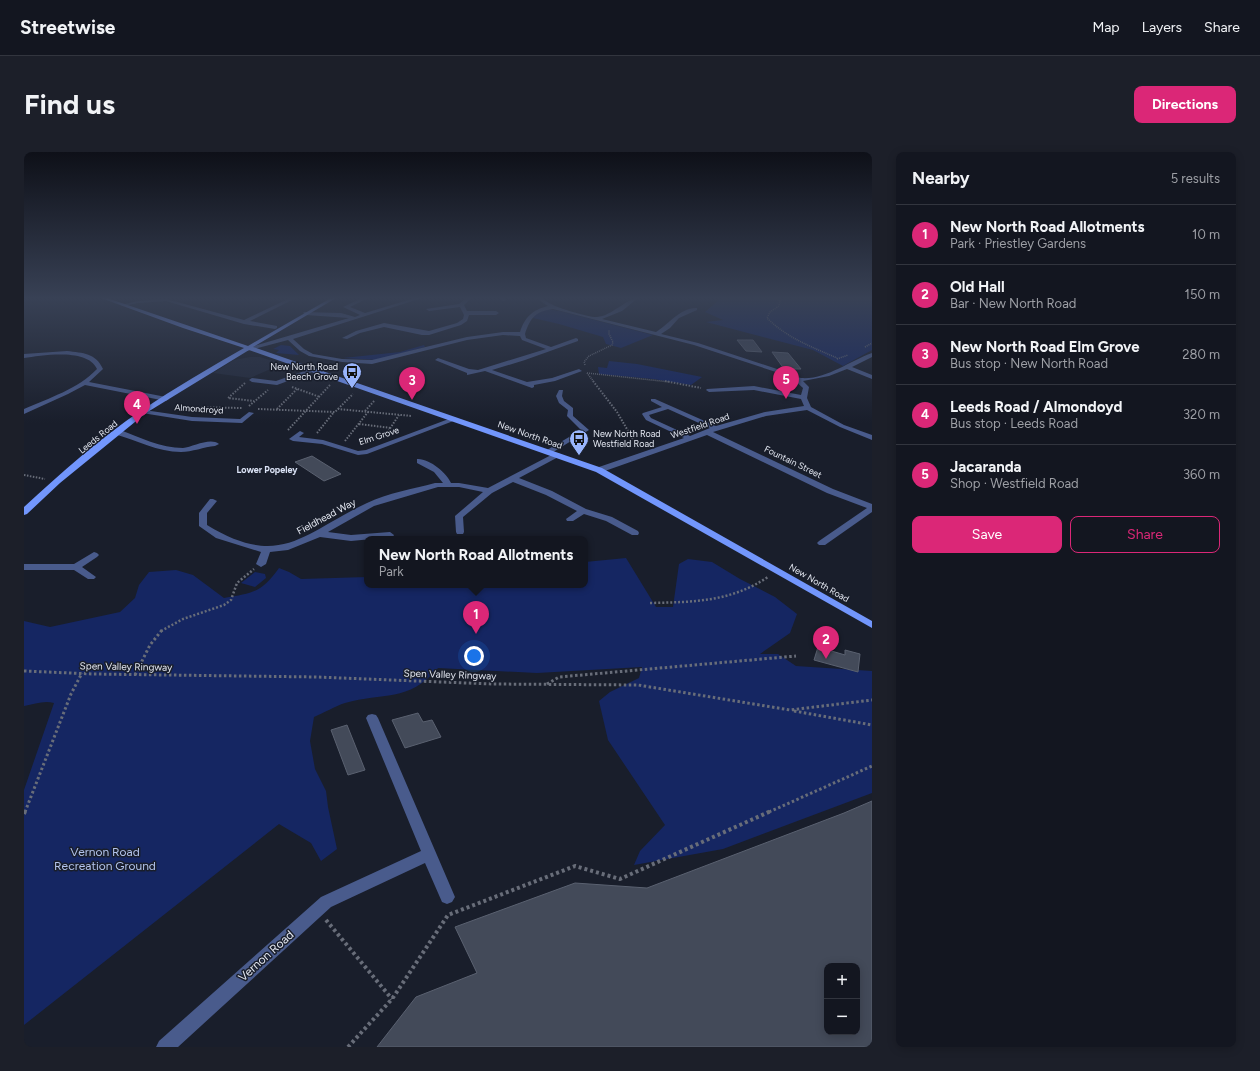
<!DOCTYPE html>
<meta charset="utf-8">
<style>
:root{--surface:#131620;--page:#1c1f29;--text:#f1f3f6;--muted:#9d9fa5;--line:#32353e;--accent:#db2777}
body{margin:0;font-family:Figtree,sans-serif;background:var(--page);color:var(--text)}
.controls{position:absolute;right:12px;bottom:12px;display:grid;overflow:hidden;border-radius:8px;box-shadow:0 2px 10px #0003}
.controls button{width:36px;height:36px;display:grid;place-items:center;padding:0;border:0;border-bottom:1px solid var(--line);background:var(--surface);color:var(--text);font:20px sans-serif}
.you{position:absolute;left:450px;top:504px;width:14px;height:14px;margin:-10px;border:3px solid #fff;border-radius:50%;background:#1a73e8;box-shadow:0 0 0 6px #1a73e833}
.badge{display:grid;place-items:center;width:26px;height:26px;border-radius:50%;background:var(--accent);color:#fff;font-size:13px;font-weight:700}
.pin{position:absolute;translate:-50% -33px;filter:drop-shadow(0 1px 2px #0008)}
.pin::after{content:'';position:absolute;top:21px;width:14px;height:12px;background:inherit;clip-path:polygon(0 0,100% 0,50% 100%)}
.popup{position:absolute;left:340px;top:384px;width:224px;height:52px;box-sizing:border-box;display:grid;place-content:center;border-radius:8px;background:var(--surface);filter:drop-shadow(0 1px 3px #0005);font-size:13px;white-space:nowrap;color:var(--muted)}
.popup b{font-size:15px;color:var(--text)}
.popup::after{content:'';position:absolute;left:50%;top:100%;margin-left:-8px;border:8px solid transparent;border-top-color:var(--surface)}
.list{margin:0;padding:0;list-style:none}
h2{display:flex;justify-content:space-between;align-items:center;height:52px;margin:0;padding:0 16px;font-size:17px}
h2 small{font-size:13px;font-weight:400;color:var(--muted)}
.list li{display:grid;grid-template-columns:26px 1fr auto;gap:12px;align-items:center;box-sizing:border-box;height:60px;padding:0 16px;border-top:1px solid var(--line)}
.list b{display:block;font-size:15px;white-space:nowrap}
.list p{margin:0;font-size:13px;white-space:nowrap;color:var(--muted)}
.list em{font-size:13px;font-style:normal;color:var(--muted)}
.actions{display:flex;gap:8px;padding:12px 16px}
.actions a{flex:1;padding:9px 0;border:1px solid var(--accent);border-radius:8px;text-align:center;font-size:14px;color:var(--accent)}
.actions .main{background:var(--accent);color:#fff}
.map{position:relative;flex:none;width:848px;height:895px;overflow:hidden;border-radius:8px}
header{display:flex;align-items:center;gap:24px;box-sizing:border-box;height:56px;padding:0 20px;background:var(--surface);border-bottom:1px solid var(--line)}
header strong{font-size:19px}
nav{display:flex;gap:22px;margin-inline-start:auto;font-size:14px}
.intro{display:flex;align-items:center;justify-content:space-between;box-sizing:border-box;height:96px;padding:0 24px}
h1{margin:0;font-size:28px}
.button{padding:10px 18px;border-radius:8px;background:var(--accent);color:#fff;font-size:14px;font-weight:700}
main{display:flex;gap:24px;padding:0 24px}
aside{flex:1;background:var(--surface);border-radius:8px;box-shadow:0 2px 10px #0003}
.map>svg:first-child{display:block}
.built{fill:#21283a}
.green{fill:#152662}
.building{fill:#434a59;stroke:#5a6170;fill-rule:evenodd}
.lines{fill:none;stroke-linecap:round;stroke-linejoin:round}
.path-far4{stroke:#686d79;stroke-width:1.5;stroke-dasharray:1 1;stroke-linecap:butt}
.path-far3{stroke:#686d79;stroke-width:2;stroke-dasharray:1.5 1.5;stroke-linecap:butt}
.path-far2{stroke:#686d79;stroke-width:2.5;stroke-dasharray:2 2;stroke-linecap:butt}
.path-far1{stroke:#686d79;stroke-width:3;stroke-dasharray:2.5 2.5;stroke-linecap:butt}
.path{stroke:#686d79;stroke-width:4;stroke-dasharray:3 3;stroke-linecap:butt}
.minor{fill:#495b8c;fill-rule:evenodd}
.major{fill:#7296fc;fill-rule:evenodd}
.labels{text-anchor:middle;stroke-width:3;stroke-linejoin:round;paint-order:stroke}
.far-poi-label{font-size:9px;fill:#e3e7f1;stroke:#191e2b;text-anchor:end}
.far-street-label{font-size:9px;fill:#e3e7f1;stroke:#191e2b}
.far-neighbourhood-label{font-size:9px;font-weight:bold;fill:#dce4f7;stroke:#191e2b}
.street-label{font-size:10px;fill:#e3e7f1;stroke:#191e2b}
.near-park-label{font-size:12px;fill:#b2c3ec;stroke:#191e2b}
.near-street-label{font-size:12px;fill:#e3e7f1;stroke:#191e2b}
</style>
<header>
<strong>Streetwise</strong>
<nav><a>Map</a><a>Layers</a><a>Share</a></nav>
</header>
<div class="intro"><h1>Find us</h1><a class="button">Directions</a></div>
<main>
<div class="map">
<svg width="848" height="895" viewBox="0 0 848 895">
<rect width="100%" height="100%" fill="#191e2b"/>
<path class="built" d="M226,205H236L258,212L226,226L189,221L210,208Z"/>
<path class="green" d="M697,146H848V198L819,214L789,198L682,170L699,168L681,160Z
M523,157L536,159L629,183L597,196L582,192L579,185L535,172L509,166L512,162Z
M257,193L266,194L275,203L252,201L255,198L249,197Z
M400,193L401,195L353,208L319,206L376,200Z
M585,209L613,212L678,225L667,233L629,227L575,222L574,215L583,216Z
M602,406L632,455H649L655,412L664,407L688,410L716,427L751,445L773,462L766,481L736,502H754L772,514L848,519V641L699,697L610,713L616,699L641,673L584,588L575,549L586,540L615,526L618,515L513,521L414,516C384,551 359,540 321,551C311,554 300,561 290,565L286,589L291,617L302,639L304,655L313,697L297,709L287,691L255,672L0,873V638L30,551C20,548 11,552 0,554V469L26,475L96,460L111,446L115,433L125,420L152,418L169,423L200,446C229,441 237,441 255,416L265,420L277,427L343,425V433H561V410Z
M231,420L241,422L242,426L231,435L217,431Z"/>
<path class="building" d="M713,188H729L738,200L722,199Z
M748,200L764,201L777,217H760Z
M288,304L296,309L317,322L300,329L271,310Z
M794,495L821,503V498L836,502L834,520L790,508Z
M394,561L399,570L408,568L417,585L381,596L368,568Z
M323,573L341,618L324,623L307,578Z
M848,649V895H353L392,845L453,821L431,775L551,731L623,736L820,661ZM803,814H833V880H803Z"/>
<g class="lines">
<path class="path-far4" d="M750,146L756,149L755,154L746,160L743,166C763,186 788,195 813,206
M841,195L848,191
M813,207L824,203
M561,213L560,210L565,204L588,193L589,190L585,182V178
M563,221L570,230
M563,221L646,230"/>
<path class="path-far3" d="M569,229L593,260L614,296
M641,229L677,236
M221,231L204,246L230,249
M268,235L296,245
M225,254L244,238
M156,255L219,256
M234,257L311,260L314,257L388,264
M253,257L273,237
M314,257L329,242
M341,259L351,248
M335,272L367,276
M264,278L306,233
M293,281L310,260
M361,284L375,263
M321,289L344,260
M0,323L21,327"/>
<path class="path-far2" d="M626,451C670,450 706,450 744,425
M137,479L159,467L200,453L207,448L213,431L230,417"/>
<path class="path-far1" d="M0,519L69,522L292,525L468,532L614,533L766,558L848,548
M111,523L126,493L138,478
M523,532L535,525L772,504
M770,559L848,573
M1,660L47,542L58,521
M745,660L848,614"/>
<path class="path" d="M0,662L1,659
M302,768L368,847
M324,895L368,847L424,763L551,714L596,727L747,659"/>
<path class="minor" d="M266,146H272L226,169L253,174V176L251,177L220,172L142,149L114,151L99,154L97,153L114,149L142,147L220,168Z
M338,146H344L326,155L341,161L391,146H398L269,187L280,197L289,202L318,207L348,208L443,185L479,180H496C501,165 508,158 524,154L512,146C520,146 524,151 531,154C538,157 567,166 573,165C588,164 603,146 614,146L598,159L578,167L632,180C645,172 657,155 673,156V158L655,166L646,176L637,182L674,191L762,220C766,222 772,225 777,226C802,228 825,209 848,201V205L828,215L848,223V227L823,217L805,224L779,229L785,235L783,246L787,255L820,273L848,283V288L816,275L783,258L742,264L689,280L809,337L848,352V360L801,393H795L793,391L795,389L843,356L803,341L683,283L578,320H572V316L660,286L622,268L618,262L619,261L638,255L627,249V247H631L692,274L741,260L780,254L777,247L730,238L685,240L682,238L683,237L730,234L777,243L779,236L769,227L758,222L670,193L529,157C512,159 506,166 501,182L502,186L527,195L552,186L554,187V189L501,208L468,218L503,230L528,226L555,217L558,219L531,229L510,233V235L508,236L461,219L443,223V221L411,208L414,206L445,217L454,218L522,197L498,188L496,184L479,183L443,188L348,212L318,210L285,204L276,199L264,188L223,199L220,197L325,166L282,163L279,161L280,160L317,161L331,165L336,163L319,155ZM644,257L686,276L666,284L627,266L625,263Z
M442,146H448L440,153L443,159H472L475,161L472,163H445L443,169L437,173L405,183H398L360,175L336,181L323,187L318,186L332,179L360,171L405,179L433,171L439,167L440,163L436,155L405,159L402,157L435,152Z
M476,146H481L483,148L479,149Z
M43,199C59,201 72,201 79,217L65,230L142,245L145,247L142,249L61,233L44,242L0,262V257C25,246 54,237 73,217C64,196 19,203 0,206V202Z
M289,216L291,217V219L253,233L228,230L225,228L228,226L252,229Z
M535,238H539L538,244L540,249L549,256V264L565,278L526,302L522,300L523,298L557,278L543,264L544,258L535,251L532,244Z
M120,258L168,265L216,267L225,260L230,261L218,271L168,269L118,261V259Z
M430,265L432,266V268L343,302L334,303L298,292L269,289L265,287L276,279L280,281L275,285L299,288L334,299L342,298Z
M90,278H96C115,285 137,296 159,296C169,295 186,285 195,292L191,294C180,295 168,300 157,300C134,300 112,288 90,282Z
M531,301H534L538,303L495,326L528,339L562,357L588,365L614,379L615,381L614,383H608L582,369L560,362L549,369H543L542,367L553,359L522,343L489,330L468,341L439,365L440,380L439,382H433L432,380L431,364L459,340L435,335H414L350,354L304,380L327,383L366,380L370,383L369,385L327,389L296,385L264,398L246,400L242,412L237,415L232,412L237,400L192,386L175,374V361L186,347H189L193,349L183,361V373C257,418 279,381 343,351C364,341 389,337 411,331H419L410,320L393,311V307C405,306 423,321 427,331H435L464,336Z
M70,400L73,401L75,403L73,405L58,415L72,425L70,427H64L50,418H0V412H50Z
M348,562L352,563L354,566L431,745L428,750L423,752L418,750L401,711L307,755L154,895H132L135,889L297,745L397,699L342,566L344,563Z"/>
<path class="major" d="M77,146H83L224,194L307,146H312L229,195L578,316L848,469V476L572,320L225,198L122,261L36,331L3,362L0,363V355C37,321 76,286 118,258C151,236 185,216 220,196L159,176Z"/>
</g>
<linearGradient id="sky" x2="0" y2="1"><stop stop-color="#0e1018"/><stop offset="0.54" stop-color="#384155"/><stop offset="1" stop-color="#384155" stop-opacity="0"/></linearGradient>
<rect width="848" height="271" fill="url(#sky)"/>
<defs>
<g id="bus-pin" transform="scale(1)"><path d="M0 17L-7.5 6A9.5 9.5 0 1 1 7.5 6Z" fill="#99b5fd" stroke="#191e2b"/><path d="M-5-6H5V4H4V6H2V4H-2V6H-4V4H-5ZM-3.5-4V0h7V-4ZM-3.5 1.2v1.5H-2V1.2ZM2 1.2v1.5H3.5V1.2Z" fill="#111"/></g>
</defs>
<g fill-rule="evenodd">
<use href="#bus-pin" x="328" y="220"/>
<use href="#bus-pin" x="555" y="287"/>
</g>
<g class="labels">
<g class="far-poi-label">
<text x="314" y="218">New North Road<tspan x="314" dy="10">Beech Grove</tspan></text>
<text x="569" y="285" text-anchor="start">New North Road<tspan x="569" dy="10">Westfield Road</tspan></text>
</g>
<g class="far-street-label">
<text transform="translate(175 257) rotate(4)" y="3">Almondroyd</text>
<text transform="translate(676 274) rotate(-19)" y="3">Westfield Road</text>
<text transform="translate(506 283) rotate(19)" y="3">New North Road</text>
<text transform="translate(355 284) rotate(-18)" y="3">Elm Grove</text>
<text transform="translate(74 285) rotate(-39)" y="3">Leeds Road</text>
<text transform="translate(769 310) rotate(26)" y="3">Fountain Street</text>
<text transform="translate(795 431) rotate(30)" y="3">New North Road</text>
</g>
<g class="far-neighbourhood-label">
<text x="243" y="321">Lower Popeley</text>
</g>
<g class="street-label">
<text transform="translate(302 364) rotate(-28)" y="4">Fieldhead Way</text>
<text transform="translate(102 514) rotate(1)" y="4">Spen Valley Ringway</text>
<text transform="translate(426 522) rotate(2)" y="4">Spen Valley Ringway</text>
</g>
<g class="near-park-label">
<text x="81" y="704">Vernon Road<tspan x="81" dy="14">Recreation Ground</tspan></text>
</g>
<g class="near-street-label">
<text transform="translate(242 804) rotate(-42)" y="4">Vernon Road</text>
</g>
</g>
</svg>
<div class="controls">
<button>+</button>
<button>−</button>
</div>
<div class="you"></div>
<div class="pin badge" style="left:452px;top:482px">1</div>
<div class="popup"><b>New North Road Allotments</b>Park</div>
<div class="pin badge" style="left:802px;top:507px">2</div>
<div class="pin badge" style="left:388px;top:248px">3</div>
<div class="pin badge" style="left:113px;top:272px">4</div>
<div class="pin badge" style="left:762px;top:247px">5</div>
</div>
<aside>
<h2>Nearby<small>5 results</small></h2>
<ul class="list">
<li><span class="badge">1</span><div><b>New North Road Allotments</b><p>Park · Priestley Gardens</p></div><em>10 m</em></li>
<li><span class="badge">2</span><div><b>Old Hall</b><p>Bar · New North Road</p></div><em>150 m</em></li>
<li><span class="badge">3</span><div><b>New North Road Elm Grove</b><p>Bus stop · New North Road</p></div><em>280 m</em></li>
<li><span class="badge">4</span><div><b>Leeds Road / Almondoyd</b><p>Bus stop · Leeds Road</p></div><em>320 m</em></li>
<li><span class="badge">5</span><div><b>Jacaranda</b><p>Shop · Westfield Road</p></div><em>360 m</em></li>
</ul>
<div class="actions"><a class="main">Save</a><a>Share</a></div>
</aside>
</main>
